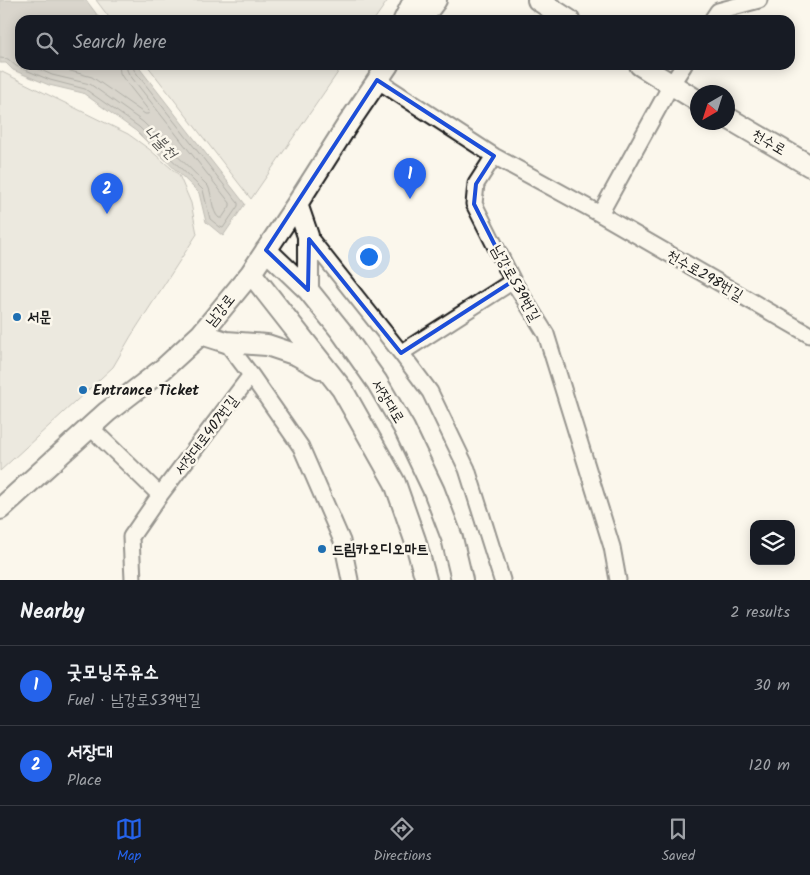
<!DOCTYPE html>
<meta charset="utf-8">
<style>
:root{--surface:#171b24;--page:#20242c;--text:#f1f3f6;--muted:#9ea1a6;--line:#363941;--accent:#2563eb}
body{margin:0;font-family:Kalam,"Poor Story",sans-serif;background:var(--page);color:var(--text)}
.controls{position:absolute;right:15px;bottom:15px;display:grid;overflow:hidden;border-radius:10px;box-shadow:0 2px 12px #0003}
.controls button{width:45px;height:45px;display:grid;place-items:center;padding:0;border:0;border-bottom:1px solid var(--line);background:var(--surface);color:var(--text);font:25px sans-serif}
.compass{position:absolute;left:690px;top:85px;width:45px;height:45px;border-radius:50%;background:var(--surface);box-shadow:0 2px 12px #0003;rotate:219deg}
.you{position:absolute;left:368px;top:256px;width:18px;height:18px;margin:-12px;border:4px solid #fff;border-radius:50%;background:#1a73e8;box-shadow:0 0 0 8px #1a73e833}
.badge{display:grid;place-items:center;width:32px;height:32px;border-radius:50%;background:var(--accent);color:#fff;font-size:16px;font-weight:700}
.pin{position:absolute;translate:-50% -41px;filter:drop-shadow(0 1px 2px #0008)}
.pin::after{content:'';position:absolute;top:26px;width:18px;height:15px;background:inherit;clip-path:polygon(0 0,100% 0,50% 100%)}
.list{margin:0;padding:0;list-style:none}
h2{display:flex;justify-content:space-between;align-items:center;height:65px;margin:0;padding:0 20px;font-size:21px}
h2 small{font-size:16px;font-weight:400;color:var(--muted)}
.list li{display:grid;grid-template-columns:32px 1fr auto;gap:15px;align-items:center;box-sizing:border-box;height:80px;padding:0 20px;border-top:1px solid var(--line)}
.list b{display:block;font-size:19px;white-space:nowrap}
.list p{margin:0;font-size:16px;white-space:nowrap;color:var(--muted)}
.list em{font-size:16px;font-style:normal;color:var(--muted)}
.icon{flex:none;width:28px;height:28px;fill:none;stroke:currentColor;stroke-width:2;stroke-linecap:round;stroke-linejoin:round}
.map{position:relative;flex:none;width:810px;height:580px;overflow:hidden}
.search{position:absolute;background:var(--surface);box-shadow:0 2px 12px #0003;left:15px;right:15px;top:15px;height:55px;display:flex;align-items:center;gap:12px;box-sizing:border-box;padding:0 18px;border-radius:15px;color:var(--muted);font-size:19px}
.sheet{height:225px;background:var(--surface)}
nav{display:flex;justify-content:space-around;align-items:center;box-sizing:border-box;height:70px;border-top:1px solid var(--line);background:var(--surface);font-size:14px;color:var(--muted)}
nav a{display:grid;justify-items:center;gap:2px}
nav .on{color:var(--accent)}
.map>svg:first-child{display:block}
.green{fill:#dad7ce;stroke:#7b7a75}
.water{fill:#afaca5;stroke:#74726e}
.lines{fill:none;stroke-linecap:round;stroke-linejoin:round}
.shore{stroke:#575653;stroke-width:1}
.minor-casing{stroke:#1c1c1c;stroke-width:19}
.tertiary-casing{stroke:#1c1c1c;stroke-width:24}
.minor{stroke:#fbf7ec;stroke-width:15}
.tertiary{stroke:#fbf7ec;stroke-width:20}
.marked{fill:none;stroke:#1d4ed8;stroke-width:4;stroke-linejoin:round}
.poi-dot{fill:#1f6fb2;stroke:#fbf7ec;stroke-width:2}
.labels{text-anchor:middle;stroke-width:5;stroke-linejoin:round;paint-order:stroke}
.street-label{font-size:15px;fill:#1c1c1c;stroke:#fbf7ec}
.poi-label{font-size:15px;font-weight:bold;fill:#1c1c1c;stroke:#fbf7ec;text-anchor:start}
.water-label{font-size:16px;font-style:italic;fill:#575653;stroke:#fbf7ec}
</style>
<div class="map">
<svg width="810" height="580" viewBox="0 0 810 580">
<rect width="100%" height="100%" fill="#fbf7ec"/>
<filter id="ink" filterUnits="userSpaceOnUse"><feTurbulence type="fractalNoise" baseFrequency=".02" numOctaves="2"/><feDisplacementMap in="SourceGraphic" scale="10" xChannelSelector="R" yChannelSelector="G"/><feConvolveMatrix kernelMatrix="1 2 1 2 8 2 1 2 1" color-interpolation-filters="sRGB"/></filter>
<g filter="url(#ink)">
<path class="green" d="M96,0H388L374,20H111Z
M147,65H343L251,199Z
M0,71L128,134L149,149L179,175L191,203L197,234L131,336L113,367L0,471Z"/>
<path class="water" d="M0,0H86L101,20H20V65H137L245,204L223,236L206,222L199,193L136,131L83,93L49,85L13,70L6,63H0Z"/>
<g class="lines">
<path class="shore" d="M0,58L8,59L16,66L50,80L85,89L139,127L203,190L210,219L220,227L223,228L238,206V203L134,70L133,65
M30,65L52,75L90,84L143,122L208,186C213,196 211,211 219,218H222L230,206V203L129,74L127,70V65
M49,65L92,77L145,114H148L149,111L123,78L120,73L119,65"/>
<g class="minor-casing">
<path id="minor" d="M712,20L718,11L759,0
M377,80L494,156L600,214L810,335
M494,156L476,184L474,204L513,281L546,334L612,547L618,580
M600,214L671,85L684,65
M308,236L401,353L430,392L467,469L502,580
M226,342L251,375L301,447L342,541L350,580
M401,353L513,281
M90,427L160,495
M133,580L131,537L160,495L251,375"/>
</g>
<g class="tertiary-casing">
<path id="tertiary" d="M538,0L569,20
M404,20L414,0
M421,20L436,0
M640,65L698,101
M728,118L810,166
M297,204L308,236V290
M266,250L308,290L341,331L377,382L404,428L434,491L452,538L462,580
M251,273L342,389L395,483L415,540L426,580
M201,334L226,342L267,345L297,355L320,368
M0,509L107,412L163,369L201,334L251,273L297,204L346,127L388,65"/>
</g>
<use href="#minor" class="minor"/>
<use href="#tertiary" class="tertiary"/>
</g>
</g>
<path d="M0 0H810V580H0ZM377,80L494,156L476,184L474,204L513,281L401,353L309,239L308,290L266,250Z" fill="#fbf7ec" fill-opacity=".55" fill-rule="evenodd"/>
<path class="marked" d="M377,80L494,156L476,184L474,204L513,281L401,353L309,239L308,290L266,250Z"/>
<g class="poi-dot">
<circle cx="17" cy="317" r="5"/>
<circle cx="83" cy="390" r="5"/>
<circle cx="322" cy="549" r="5"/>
</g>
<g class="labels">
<g class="street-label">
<text transform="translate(769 142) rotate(30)" y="5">천수로</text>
<text transform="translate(705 275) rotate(30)" y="5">천수로298번길</text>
<text transform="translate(516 283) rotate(61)" y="5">남강로539번길</text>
<text transform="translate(220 310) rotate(-51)" y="5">남강로</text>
<text transform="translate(388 401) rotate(58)" y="5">서장대로</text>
<text transform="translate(206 435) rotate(-53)" y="5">서장대로407번길</text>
</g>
<g class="poi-label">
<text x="27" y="322">서문</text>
<text x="93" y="395">Entrance Ticket</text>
<text x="332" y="554">드림카오디오마트</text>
</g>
<g class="water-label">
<text transform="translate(161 142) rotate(46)" y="6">나불천</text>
</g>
</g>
</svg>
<div class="controls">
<button><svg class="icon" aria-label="layers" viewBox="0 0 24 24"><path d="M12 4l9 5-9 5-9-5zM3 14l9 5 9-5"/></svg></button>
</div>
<svg class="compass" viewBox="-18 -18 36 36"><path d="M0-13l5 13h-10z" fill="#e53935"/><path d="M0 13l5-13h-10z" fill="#9ea1a6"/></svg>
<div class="you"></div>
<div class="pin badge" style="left:410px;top:199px">1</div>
<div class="pin badge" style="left:107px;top:214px">2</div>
<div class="search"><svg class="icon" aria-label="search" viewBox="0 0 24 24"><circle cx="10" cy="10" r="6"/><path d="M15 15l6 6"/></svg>Search here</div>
</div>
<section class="sheet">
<h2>Nearby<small>2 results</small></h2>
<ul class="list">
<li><span class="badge">1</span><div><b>굿모닝주유소</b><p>Fuel · 남강로539번길</p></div><em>30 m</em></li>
<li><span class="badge">2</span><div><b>서장대</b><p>Place</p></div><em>120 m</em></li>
</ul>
</section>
<nav>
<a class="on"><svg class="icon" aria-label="map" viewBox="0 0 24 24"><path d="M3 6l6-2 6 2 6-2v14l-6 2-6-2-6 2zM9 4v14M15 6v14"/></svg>Map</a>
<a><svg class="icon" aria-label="directions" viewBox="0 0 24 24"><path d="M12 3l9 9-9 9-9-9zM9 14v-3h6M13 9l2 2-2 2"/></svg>Directions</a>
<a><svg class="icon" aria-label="saved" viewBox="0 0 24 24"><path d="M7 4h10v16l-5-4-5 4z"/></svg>Saved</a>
</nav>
